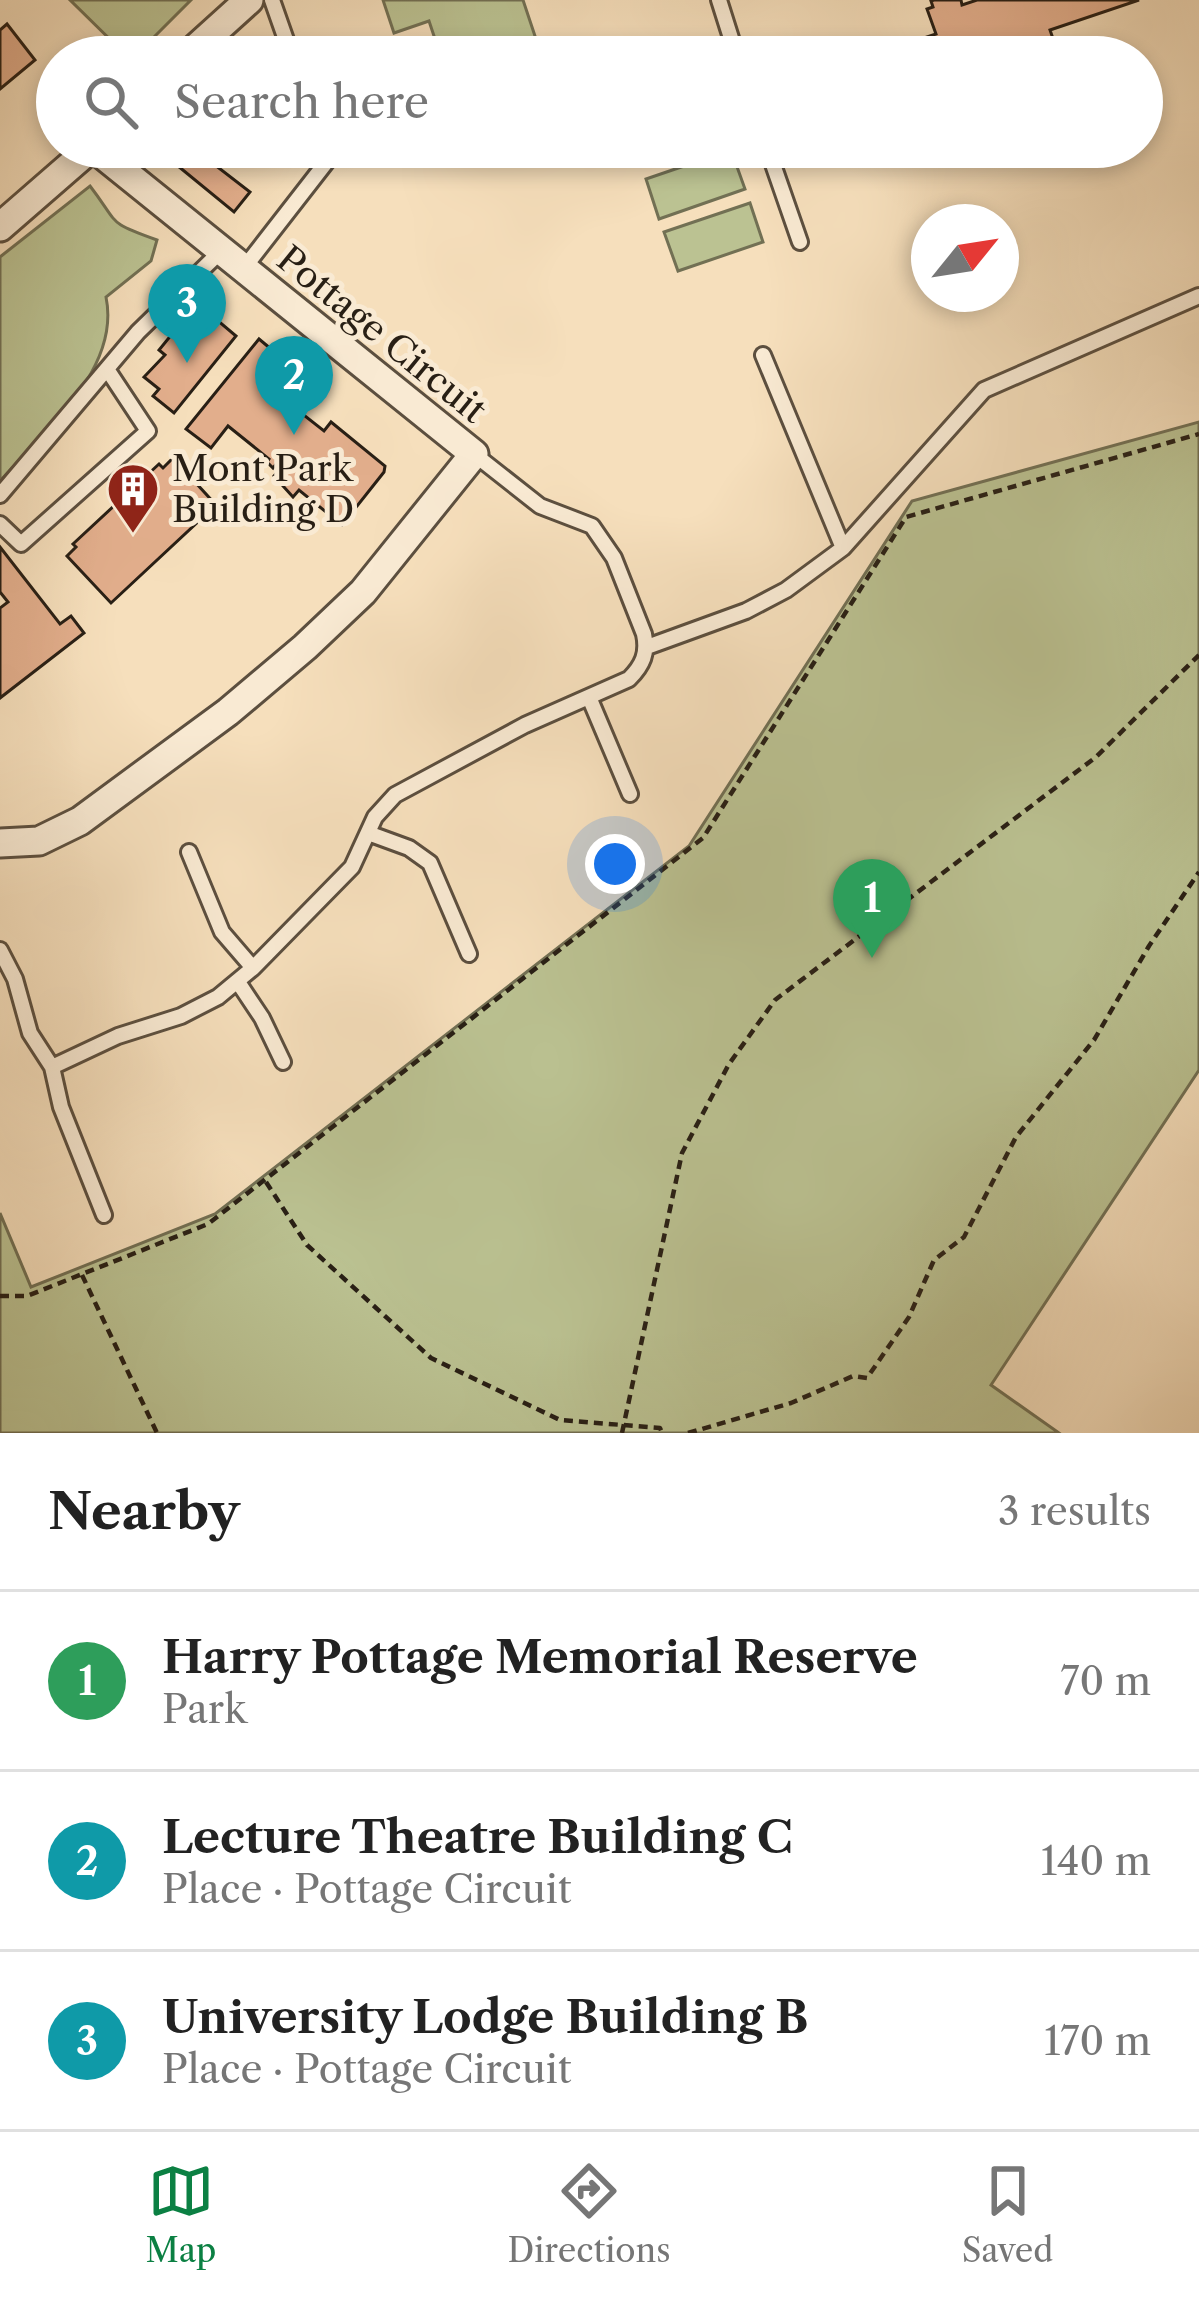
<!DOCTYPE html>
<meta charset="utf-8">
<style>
:root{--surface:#fff;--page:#f6f6f6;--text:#222;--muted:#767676;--line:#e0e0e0;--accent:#0b8043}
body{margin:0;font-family:"Libre Caslon Text",serif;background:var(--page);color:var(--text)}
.compass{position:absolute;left:911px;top:204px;width:108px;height:108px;border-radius:50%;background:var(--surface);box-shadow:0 6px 18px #0003;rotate:60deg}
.you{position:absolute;left:615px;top:864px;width:42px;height:42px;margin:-30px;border:9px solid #fff;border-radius:50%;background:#1a73e8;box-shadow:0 0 0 18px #1a73e833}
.badge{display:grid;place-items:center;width:78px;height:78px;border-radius:50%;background:var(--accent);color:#fff;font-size:39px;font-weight:700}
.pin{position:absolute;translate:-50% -99px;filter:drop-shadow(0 3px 6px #0008)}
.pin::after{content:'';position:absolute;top:63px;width:42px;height:36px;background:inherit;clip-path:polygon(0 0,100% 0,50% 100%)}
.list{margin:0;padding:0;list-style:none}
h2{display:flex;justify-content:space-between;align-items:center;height:156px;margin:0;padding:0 48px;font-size:51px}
h2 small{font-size:39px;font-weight:400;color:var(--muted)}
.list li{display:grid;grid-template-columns:78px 1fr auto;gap:36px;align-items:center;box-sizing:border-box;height:180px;padding:0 48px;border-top:3px solid var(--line)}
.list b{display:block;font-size:45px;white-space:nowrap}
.list p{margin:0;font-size:39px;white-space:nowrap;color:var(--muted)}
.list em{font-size:39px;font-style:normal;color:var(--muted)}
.icon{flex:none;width:66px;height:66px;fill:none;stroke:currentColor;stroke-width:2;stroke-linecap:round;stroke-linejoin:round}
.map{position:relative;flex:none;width:1199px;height:1433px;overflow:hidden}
.search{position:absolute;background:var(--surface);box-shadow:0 6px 18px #0003;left:36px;right:36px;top:36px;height:132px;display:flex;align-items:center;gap:30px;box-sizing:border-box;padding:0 42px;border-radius:66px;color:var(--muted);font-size:45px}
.sheet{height:696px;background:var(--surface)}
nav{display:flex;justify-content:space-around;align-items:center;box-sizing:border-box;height:168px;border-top:3px solid var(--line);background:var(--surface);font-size:33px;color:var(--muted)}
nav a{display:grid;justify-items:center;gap:6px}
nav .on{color:var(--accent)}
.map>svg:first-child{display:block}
.green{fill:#bbc292;stroke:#727054;stroke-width:3}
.building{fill:#e2ae8c;stroke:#281f15;stroke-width:3}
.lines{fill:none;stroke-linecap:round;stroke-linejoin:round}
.lane-casing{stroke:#5c4f3f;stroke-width:20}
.street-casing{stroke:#5c4f3f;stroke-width:33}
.path{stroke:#281f15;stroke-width:4.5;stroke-dasharray:9 6;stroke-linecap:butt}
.lane{stroke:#f9ead3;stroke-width:14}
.street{stroke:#f9ead3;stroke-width:27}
.labels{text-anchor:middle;stroke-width:10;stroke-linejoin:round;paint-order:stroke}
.street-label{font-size:36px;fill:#281f15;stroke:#f9ead3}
.poi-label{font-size:36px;fill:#281f15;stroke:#f9ead3;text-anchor:start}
</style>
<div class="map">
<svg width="1199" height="1433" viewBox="0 0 1199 1433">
<rect width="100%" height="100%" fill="#f6dfbc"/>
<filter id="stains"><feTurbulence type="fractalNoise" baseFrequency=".00167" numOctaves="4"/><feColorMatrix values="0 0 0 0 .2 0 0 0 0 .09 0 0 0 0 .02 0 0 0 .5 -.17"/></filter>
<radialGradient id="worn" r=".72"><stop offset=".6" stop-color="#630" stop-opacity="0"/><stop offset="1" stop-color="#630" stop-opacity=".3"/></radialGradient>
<path class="green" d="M70,0H191L134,57H128Z
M383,0H523L542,57H441L429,21L394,33Z
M731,150L745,189L659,219L646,179Z
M90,186C120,225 106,222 157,240L151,261L106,297C121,369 44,432 0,481V257Z
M750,203L763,242L678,271L664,232Z
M1199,422V1070L991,1385L1059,1433H0V1213L31,1287L215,1214L689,846L912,501Z"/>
<path class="building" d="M934,0H961L962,5L977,0H1139L1050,30L1059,56L1093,45L1097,57H840L837,51L862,42L867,57L936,34L927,9L933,7L931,1Z
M7,24L35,60L0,89V30Z
M176,147H208L202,155L250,192L234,212L167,157Z
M196,314L210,326L216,319L236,336L174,413L153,396L159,389L144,377L165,355L159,350L172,334L179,339Z
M259,339L283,359L263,383L324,431L331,422L385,466L384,472L342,525L299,490L293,497L274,476L282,467L277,463L273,468L267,462L269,459L228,426L211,448L186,429Z
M173,458L216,505L111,603L67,556L76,547L73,544L159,464L163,468Z
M0,547L60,624L71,616L84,633L0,698V608L8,602L0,592Z"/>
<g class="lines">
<g class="lane-casing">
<path id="lane" d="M272,0L292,57
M719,0L737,57
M767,147L800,242
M244,268L328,160L324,147
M763,355L843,548
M0,495L138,332L220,252
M0,524L21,544L148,431L107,369
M647,647L746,611L786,590L843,548L984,390L1199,296
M589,697L630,794
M368,833L409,848L430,863L469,954
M189,852L222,932L253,968
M0,950L15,979L30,1033L52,1067L61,1107L104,1215
M238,982L262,1018L283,1062
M52,1067L118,1036L181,1016L218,997L253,968L352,867L375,817L395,795L525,725L629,679C643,665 648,653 644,634L614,558L592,526L540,506L474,454"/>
</g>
<g class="street-casing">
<path id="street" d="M186,57L249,0
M0,227L92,147
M0,843L39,841L80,821L228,712L305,647L363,592L474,454L93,147"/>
</g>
<path class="path" d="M266,1182L307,1245L431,1358L560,1420L660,1428L662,1433
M82,1275L157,1433
M0,1296H27L208,1224L703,838L906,517L1199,434
M622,1433L682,1153L729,1064L775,1000L1096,757L1199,655
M688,1433L791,1403L853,1376L867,1378L909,1317L934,1260L964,1237L1016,1137L1094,1040L1149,946L1199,872"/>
<use href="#lane" class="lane"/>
<use href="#street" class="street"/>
</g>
<defs>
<g id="building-pin" transform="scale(2.7)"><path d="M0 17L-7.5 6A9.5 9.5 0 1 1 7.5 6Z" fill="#8f2418" stroke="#f9ead3"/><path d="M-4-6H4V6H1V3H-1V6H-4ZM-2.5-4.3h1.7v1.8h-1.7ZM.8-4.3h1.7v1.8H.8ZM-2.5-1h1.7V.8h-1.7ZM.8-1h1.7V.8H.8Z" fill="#fff"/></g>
</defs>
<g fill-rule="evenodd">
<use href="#building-pin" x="133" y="489"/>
</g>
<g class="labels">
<g class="street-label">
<text transform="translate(382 334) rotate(39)" y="13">Pottage Circuit</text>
</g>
<g class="poi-label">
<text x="172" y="481">Mont Park<tspan x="172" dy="41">Building D</tspan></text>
</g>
</g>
<rect width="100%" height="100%" filter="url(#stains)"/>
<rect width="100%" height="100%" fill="url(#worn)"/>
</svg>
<svg class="compass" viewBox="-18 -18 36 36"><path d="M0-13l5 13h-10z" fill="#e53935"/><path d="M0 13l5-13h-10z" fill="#767676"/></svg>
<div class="you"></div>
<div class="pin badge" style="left:872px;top:958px;background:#2e9e5b">1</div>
<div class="pin badge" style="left:294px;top:435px;background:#0f9aa8">2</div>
<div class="pin badge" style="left:187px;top:363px;background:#0f9aa8">3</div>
<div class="search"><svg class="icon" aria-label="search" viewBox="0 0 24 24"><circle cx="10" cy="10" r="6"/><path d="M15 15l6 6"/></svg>Search here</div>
</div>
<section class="sheet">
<h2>Nearby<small>3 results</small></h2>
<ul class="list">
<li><span class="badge" style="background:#2e9e5b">1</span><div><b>Harry Pottage Memorial Reserve</b><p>Park</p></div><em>70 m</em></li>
<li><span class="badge" style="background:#0f9aa8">2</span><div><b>Lecture Theatre Building C</b><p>Place · Pottage Circuit</p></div><em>140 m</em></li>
<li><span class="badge" style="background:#0f9aa8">3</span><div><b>University Lodge Building B</b><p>Place · Pottage Circuit</p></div><em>170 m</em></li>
</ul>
</section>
<nav>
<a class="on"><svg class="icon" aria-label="map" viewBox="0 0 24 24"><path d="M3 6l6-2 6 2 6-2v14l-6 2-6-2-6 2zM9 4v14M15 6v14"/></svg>Map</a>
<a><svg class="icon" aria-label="directions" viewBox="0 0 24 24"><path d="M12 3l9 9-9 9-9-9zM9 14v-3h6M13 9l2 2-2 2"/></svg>Directions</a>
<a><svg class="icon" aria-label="saved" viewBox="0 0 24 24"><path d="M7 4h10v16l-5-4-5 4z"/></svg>Saved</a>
</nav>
